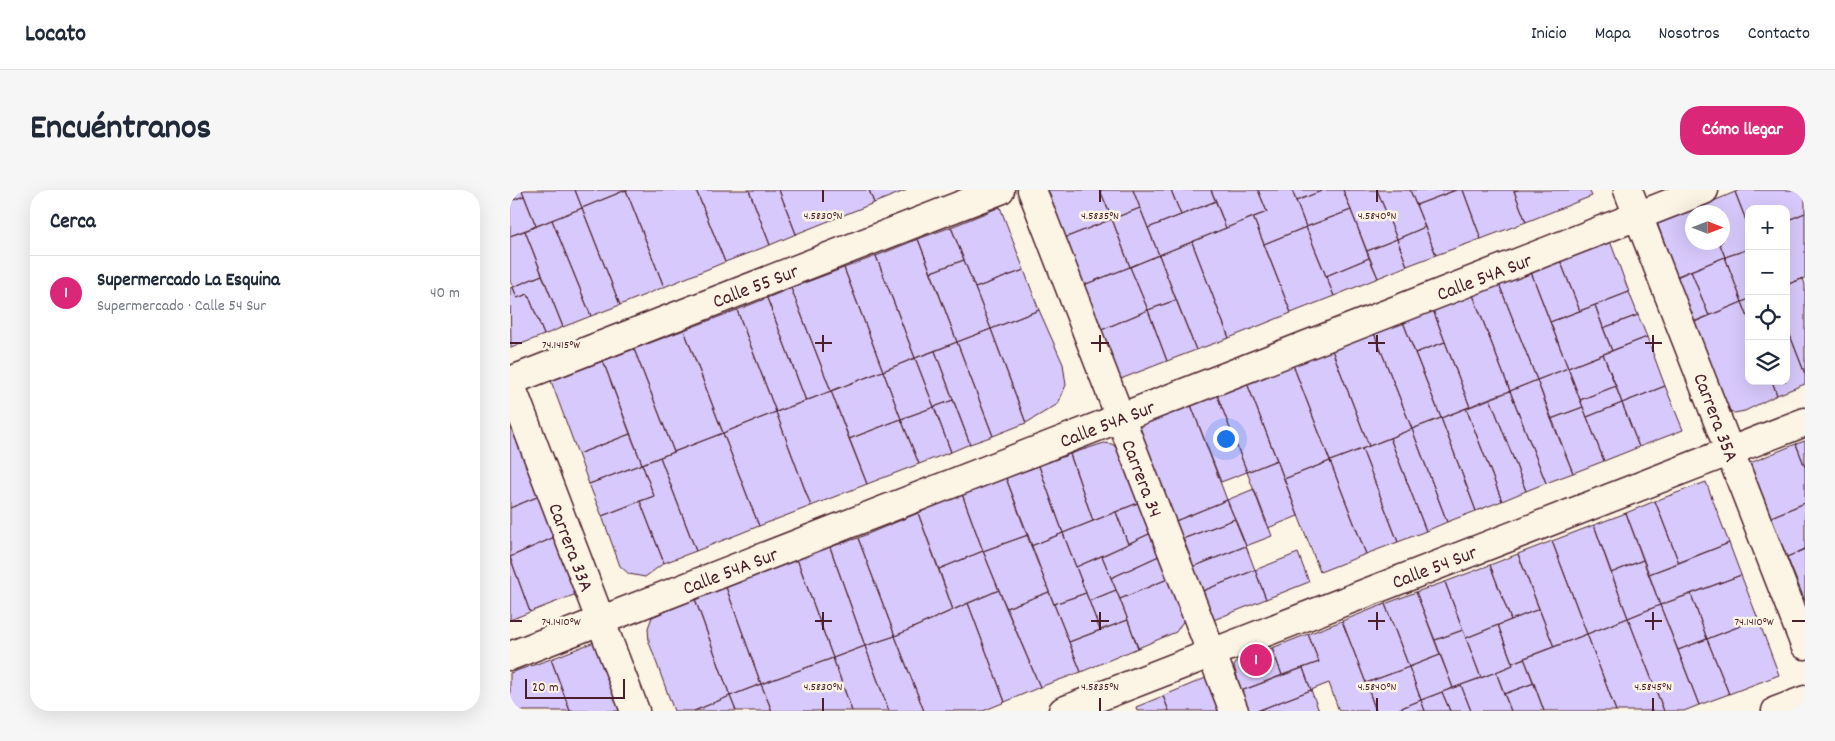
<!DOCTYPE html>
<html lang="es">
<meta charset="utf-8">
<style>
:root{--surface:#fff;--page:#f6f6f7;--text:#1f2937;--muted:#747a83;--line:#e0e1e3;--accent:#db2777}
body{margin:0;font-family:Dekko,sans-serif;background:var(--page);color:var(--text)}
.controls{position:absolute;right:15px;top:15px;display:grid;overflow:hidden;border-radius:10px;box-shadow:0 5px 20px #0002}
.controls button{width:45px;height:45px;display:grid;place-items:center;padding:0;border:0;border-bottom:1px solid var(--line);background:var(--surface);color:var(--text);font:25px sans-serif}
.compass{position:absolute;left:1175px;top:15px;width:45px;height:45px;border-radius:50%;background:var(--surface);box-shadow:0 5px 20px #0002;rotate:90deg}
.scale{position:absolute;left:15px;bottom:12px;width:100px;box-sizing:border-box;padding-left:5px;border:2px solid #4a1f2b;border-top:0;font-size:14px;line-height:18px;white-space:nowrap;color:#4a1f2b;-webkit-text-stroke:4px #fcf5e5;paint-order:stroke}
.you{position:absolute;left:715px;top:248px;width:18px;height:18px;margin:-12px;border:4px solid #fff;border-radius:50%;background:#1a73e8;box-shadow:0 0 0 8px #1a73e833}
.badge{display:grid;place-items:center;width:32px;height:32px;border-radius:50%;background:var(--accent);color:#fff;font-size:16px;font-weight:700}
.pin{position:absolute;translate:-50% -50%;border:2px solid #fff;box-shadow:0 1px 5px #0006}
.list{margin:0;padding:0;list-style:none}
h2{display:flex;justify-content:space-between;align-items:center;height:65px;margin:0;padding:0 20px;font-size:21px}
h2 small{font-size:16px;font-weight:400;color:var(--muted)}
.list li{display:grid;grid-template-columns:32px 1fr auto;gap:15px;align-items:center;box-sizing:border-box;height:75px;padding:0 20px;border-top:1px solid var(--line)}
.list b{display:block;font-size:19px;white-space:nowrap}
.list p{margin:0;font-size:16px;white-space:nowrap;color:var(--muted)}
.list em{font-size:16px;font-style:normal;color:var(--muted)}
.icon{flex:none;width:28px;height:28px;fill:none;stroke:currentColor;stroke-width:2;stroke-linecap:round;stroke-linejoin:round}
.map{position:relative;flex:none;width:1295px;height:521px;overflow:hidden;border-radius:20px}
header{display:flex;align-items:center;gap:30px;box-sizing:border-box;height:70px;padding:0 25px;background:var(--surface);border-bottom:1px solid var(--line)}
header strong{font-size:24px}
nav{display:flex;gap:28px;margin-inline-start:auto;font-size:18px}
.intro{display:flex;align-items:center;justify-content:space-between;box-sizing:border-box;height:120px;padding:0 30px}
h1{margin:0;font-size:35px}
.button{padding:12px 22px;border-radius:20px;background:var(--accent);color:#fff;font-size:18px;font-weight:700}
main{display:flex;gap:30px;padding:0 30px}
aside{flex:1;background:var(--surface);border-radius:20px;box-shadow:0 5px 20px #0002}
.map>svg:first-child{display:block}
.building{fill:#d7c9fb;stroke:#4a1f2b}
.lines{fill:none;stroke-linecap:round;stroke-linejoin:round}
.minor-casing{stroke:#4a1f2b;stroke-width:31}
.minor{stroke:#fcf5e5;stroke-width:28}
.ticks{fill:none;stroke:#4a1f2b;stroke-width:2}
.labels{text-anchor:middle;stroke-width:5;stroke-linejoin:round;paint-order:stroke}
.street-label{font-size:20px;fill:#4a1f2b;stroke:#fcf5e5}
.ticks-label{font-size:12px;text-anchor:middle;fill:#4a1f2b;stroke:#fcf5e5;stroke-width:5;stroke-linejoin:round;paint-order:stroke}
</style>
<header>
<strong>Locato</strong>
<nav><a>Inicio</a><a>Mapa</a><a>Nosotros</a><a>Contacto</a></nav>
</header>
<div class="intro"><h1>Encuéntranos</h1><a class="button">Cómo llegar</a></div>
<main>
<aside>
<h2>Cerca<small></small></h2>
<ul class="list">
<li><span class="badge">1</span><div><b>Supermercado La Esquina</b><p>Supermercado · Calle 54 Sur</p></div><em>40 m</em></li>
</ul>
</aside>
<div class="map">
<svg width="1295" height="521" viewBox="0 0 1295 521">
<rect width="100%" height="100%" fill="#fcf5e5"/>
<filter id="ink" filterUnits="userSpaceOnUse"><feTurbulence type="fractalNoise" baseFrequency=".02" numOctaves="2"/><feDisplacementMap in="SourceGraphic" scale="10" xChannelSelector="R" yChannelSelector="G"/><feConvolveMatrix kernelMatrix="1 2 1 2 8 2 1 2 1" color-interpolation-filters="sRGB"/></filter>
<g filter="url(#ink)">
<path class="building" d="M0,0H12L14,6L0,11Z
M12,0H65L72,18L26,36Z
M65,0H116L72,18Z
M116,0H186L215,72L154,97Z
M116,0L154,97L110,115L72,18Z
M186,0H239L260,55L215,72Z
M239,0H269L286,44L260,55Z
M269,0H359L364,13L286,44Z
M359,0H397L364,13Z
M535,0H590L602,29L552,49Z
M590,0H623L630,18L602,29Z
M623,0H661L671,25L638,38Z
M661,0H701L706,11L671,25Z
M701,0H748L757,22L716,38Z
M748,0H782L796,37L754,54L743,27L757,22Z
M782,0H814L786,11Z
M814,0H833L841,20L796,37L786,11Z
M833,0H867L887,49L857,61Z
M867,0H900L915,37L887,49Z
M900,0H946L906,15Z
M946,0H953L971,49L926,65L906,15Z
M953,0H1008L1004,1L1016,32L971,49Z
M1008,0H1079L1082,6L1016,32L1004,1Z
M1230,0H1295V23L1276,31V19H1239V38L1225,2Z
M1225,2L1239,38V59L1215,67L1209,52H1212V22H1197L1194,15Z
M14,6L26,36L0,46V11Z
M706,11L716,38L649,65L638,38Z
M1194,15L1197,22H1182V52H1209L1215,67L1167,86L1147,33Z
M490,17L514,80L465,98L441,37Z
M72,18L110,115L81,126L42,30Z
M630,18L649,65L620,77L602,29Z
M841,20L859,68L816,86L796,37Z
M1295,23V88L1276,95V31Z
M743,27L781,123L719,148L682,52Z
M602,29L620,77L571,96L552,49Z
M42,30L81,126L53,137L15,41Z
M441,37L454,70L421,82L408,49Z
M796,37L824,106L781,123L754,54Z
M915,37L926,65L897,76L887,49Z
M15,41L32,85L3,97L0,91V46Z
M408,49L447,152L405,168L366,66Z
M887,49L897,76L868,88L857,61Z
M1100,51L1119,102L1070,121L1050,70Z
M682,52L719,148L686,160L649,65Z
M1239,59V109L1232,112L1215,67Z
M649,65L666,110L638,120L620,77Z
M366,66L405,168L373,181L334,78Z
M1215,67L1232,112L1199,126L1181,81Z
M859,68L868,88L824,106L816,86Z
M454,70L481,139L447,152L421,82Z
M1050,70L1070,121L1040,132L1021,82Z
M620,77L638,120L589,141L571,96Z
M334,78L373,181L321,201L281,98Z
M514,80L529,120L481,139L465,98Z
M1181,81L1199,126L1178,135L1160,90Z
M1021,82L1058,178L1027,190L989,94Z
M32,85L53,137L34,145L18,104L7,108L3,97Z
M1293,88L1295,95V184L1276,135V95Z
M989,94L1027,190L1000,201L963,105Z
M3,97L7,108L18,104L34,145L1,158L0,98Z
M281,98L321,201L296,211L257,108Z
M1119,102L1128,125L1093,138L1085,115Z
M963,105L1000,201L960,217L923,120Z
M257,108L296,211L266,222L227,120Z
M1239,109V130L1232,112Z
M666,110L686,160L657,171L638,120Z
M1232,112L1239,130V191H1262L1267,205L1235,221L1224,223L1215,218L1183,132Z
M1085,115L1102,161L1058,178L1040,132Z
M227,120L266,222L213,243L174,140Z
M529,120L553,174L556,195L548,214L516,233L481,139Z
M638,120L657,171L608,190L589,141Z
M923,120L935,152L905,163L893,132Z
M1128,125L1137,147L1102,161L1093,138Z
M893,132L931,228L902,239L864,143Z
M1276,135L1295,184V194L1267,205L1262,191H1276Z
M481,139L516,233L483,246L447,152Z
M174,140L213,243L164,262L124,159Z
M864,143L902,239L859,256L822,160Z
M1137,147L1155,196L1112,213L1093,164Z
M447,152L483,246L460,254L425,161Z
M935,152L960,217L931,228L905,163Z
M124,159L164,262L132,274L93,171Z
M822,160L859,256L820,271L783,175Z
M425,161L443,210L424,217L405,168Z
M1093,164L1106,196L1070,210L1058,178Z
M405,168L424,217L391,229L373,181Z
M93,171L120,244L68,264L41,191Z
M783,175L820,271L774,289L737,193Z
M1058,178L1073,217L1041,229L1027,190Z
M373,181L391,229L339,249L321,201Z
M1027,190L1063,283L1036,293L1000,201Z
M737,193L767,270L737,282L707,205Z
M1106,196L1112,213L1077,227L1070,210Z
M1155,196L1173,240L1129,257L1112,213Z
M321,201L357,294L301,316L266,222Z
M1000,201L1036,293L1016,301L980,208Z
M707,205L737,282L711,292L681,215Z
M980,208L1016,301L992,311L956,218Z
M443,210L460,254L441,262L424,217Z
M0,213L32,305L0,318Z
M1112,213L1129,257L1094,271L1077,227Z
M681,215L717,310L663,332L625,237Z
M424,217L441,262L409,274L391,229Z
M1073,217L1094,271L1063,283L1041,229Z
M956,218L992,311L966,321L931,228Z
M266,222L301,316L249,336L213,243Z
M931,228L966,321L937,332L902,239Z
M391,229L409,274L357,294L339,249Z
M902,239L937,332L916,341L880,248Z
M213,243L249,336L186,361L150,267Z
M120,244L132,274L79,294L68,264Z
M880,248L916,341L888,352L852,259Z
M1295,251V277L1286,254Z
M594,253L602,254L609,260L630,312L583,331L560,264Z
M1286,254L1295,277V313L1261,327L1240,273Z
M852,259L888,352L856,364L820,271Z
M560,264L583,331L553,343L529,276Z
M150,267L186,361L154,373L130,311L144,306L132,274Z
M767,270L788,326L758,338L737,282Z
M820,271L856,364L810,382L774,289Z
M132,274L144,306L92,326L79,294Z
M529,276L553,343L521,356L496,288Z
M496,288L518,345L473,361L452,304Z
M1196,292L1219,353L1169,373L1145,311Z
M744,299L762,346L736,356L717,310Z
M452,304L473,361L429,379L408,323Z
M32,305L47,346L0,367V318Z
M717,310L725,329L670,350L663,332Z
M130,311L154,373L135,387L119,384L110,376L92,326Z
M1145,311L1169,373L1139,384L1116,323Z
M630,312L641,343L618,354L606,322Z
M1295,313V359L1277,367L1261,327Z
M606,322L618,354L566,377L553,343Z
M408,323L443,420L385,446L348,348Z
M1116,323L1133,370L1101,383L1084,335Z
M725,329L736,356L680,378L670,350Z
M1084,335L1118,428L1077,444L1042,351Z
M553,343L576,403L544,414L521,356Z
M641,343L651,365L601,388L592,366Z
M518,345L539,402L496,418L473,361Z
M47,346L69,403L20,422L0,367Z
M348,348L385,446L355,456L320,357Z
M1042,351L1077,444L1044,457L1008,364Z
M1219,353L1231,385L1150,415L1139,384Z
M736,356L745,380L690,402L680,378Z
M320,357L355,456L323,468L287,369Z
M1295,359V411L1277,367Z
M473,361L489,400L443,420L429,379Z
M788,363L799,392L756,409L745,380Z
M1008,364L1029,419L1001,430L980,375Z
M651,365L660,388L610,409L601,388Z
M592,366L606,400L579,411L566,377Z
M0,367L20,422L0,430Z
M287,369L323,468L251,494L216,397Z
M1133,370L1150,415L1118,428L1101,383Z
M980,375L1001,430L956,448L935,392Z
M745,380L756,409L701,431L690,402Z
M1231,385L1248,429L1197,449L1181,404Z
M660,388L674,420V430L666,442L628,458L610,409Z
M935,392L953,440L925,450L906,402Z
M216,397L251,494L220,506L185,409Z
M489,400L530,497L495,512L458,413Z
M606,400L618,430L590,440L579,411Z
M539,402L571,482L530,497L496,418Z
M906,402L930,465L899,477L875,414Z
M576,403L590,440L559,452L544,414Z
M1181,404L1197,449L1168,460L1150,415Z
M185,409L220,506L184,521H164L139,452L138,438L142,427Z
M458,413L495,512L473,521H414L385,446Z
M875,414L899,477L856,493L832,431Z
M1150,415L1189,515L1174,521H1154L1118,428Z
M1029,419L1044,457L1002,473L988,435Z
M1118,428L1154,521H1106L1077,444Z
M1248,429L1269,485L1219,504L1197,449Z
M618,430L628,458L571,482L559,452Z
M832,431L856,493L866,521H829L819,493L801,500L793,478L809,472L798,444Z
M988,435L1003,475L971,488L956,448Z
M953,440L971,488L943,498L925,450Z
M798,444L809,472L772,485L762,458Z
M1077,444L1106,521H1034L1014,468Z
M385,446L414,521H379L355,456Z
M1197,449L1219,504L1189,515L1168,460Z
M84,452L115,521H60L41,469Z
M355,456L379,521H342L323,468Z
M762,458L772,485L731,501L724,476L730,467Z
M930,465L943,498L911,510L899,477Z
M323,468L342,521H262L251,494Z
M1014,468L1024,493L994,504L986,482L1003,475L1002,473Z
M41,469L60,521H0V483Z
M899,477L911,510L884,521H866L856,493Z
M793,478L801,500L747,521H739L731,501Z
M986,482L1001,521H961L951,495Z
M698,487L712,521H659L653,506Z
M1024,493L1034,521H1001L994,504Z
M251,494L262,521H226L220,506Z
M951,495L961,521H940L932,502Z
M801,500L809,521H747Z
M932,502L940,521H915L911,510Z
M220,506L226,521H184Z
M653,506L659,521H627L626,517Z
M911,510L915,521H884Z"/>
<g class="lines">
<g class="minor-casing">
<path id="minor" d="M522,0L724,521
M1118,0L1295,455
M0,191L490,0
M0,193L125,521
M0,466L1194,0
M553,521L1295,232
M1266,521L1295,510"/>
</g>
<use href="#minor" class="minor"/>
</g>
</g>
<path class="ticks" d="M313,0V12M590,0V12M867,0V12M313,145V162M590,145V162M867,145V162M1143,145V162M0,153H12M305,153H322M581,153H599M858,153H875M1135,153H1152M313,422V440M590,422V440M867,422V440M1143,422V440M0,431H12M305,431H322M581,431H599M858,431H875M1135,431H1152M1282,431H1295M313,508V521M590,508V521M867,508V521M1143,508V521"/>
<g class="labels">
<g class="street-label">
<text transform="translate(974 86) rotate(-21)" y="7">Calle 54A Sur</text>
<text transform="translate(245 95) rotate(-21)" y="7">Calle 55 Sur</text>
<text transform="translate(1207 227) rotate(69)" y="7">Carrera 35A</text>
<text transform="translate(597 233) rotate(-21)" y="7">Calle 54A Sur</text>
<text transform="translate(633 288) rotate(69)" y="7">Carrera 34</text>
<text transform="translate(62 357) rotate(69)" y="7">Carrera 33A</text>
<text transform="translate(924 376) rotate(-21)" y="7">Calle 54 Sur</text>
<text transform="translate(220 380) rotate(-21)" y="7">Calle 54A Sur</text>
</g>
</g>
<g class="ticks-label">
<text x="313" y="29">4.5830°N</text>
<text x="590" y="29">4.5835°N</text>
<text x="867" y="29">4.5840°N</text>
<text x="51" y="158">74.1415°W</text>
<text x="1244" y="435">74.1410°W</text>
<text x="51" y="435">74.1410°W</text>
<text x="313" y="500">4.5830°N</text>
<text x="590" y="500">4.5835°N</text>
<text x="867" y="500">4.5840°N</text>
<text x="1143" y="500">4.5845°N</text>
</g>
</svg>
<div class="controls">
<button>+</button>
<button>−</button>
<button><svg class="icon" aria-label="locate" viewBox="0 0 24 24"><circle cx="12" cy="12" r="6"/><path d="M12 2v4M12 18v4M2 12h4M18 12h4"/></svg></button>
<button><svg class="icon" aria-label="layers" viewBox="0 0 24 24"><path d="M12 4l9 5-9 5-9-5zM3 14l9 5 9-5"/></svg></button>
</div>
<svg class="compass" viewBox="-18 -18 36 36"><path d="M0-13l5 13h-10z" fill="#e53935"/><path d="M0 13l5-13h-10z" fill="#747a83"/></svg>
<div class="scale">20 m</div>
<div class="you"></div>
<div class="pin badge" style="left:746px;top:470px">1</div>
</div>
</main>
